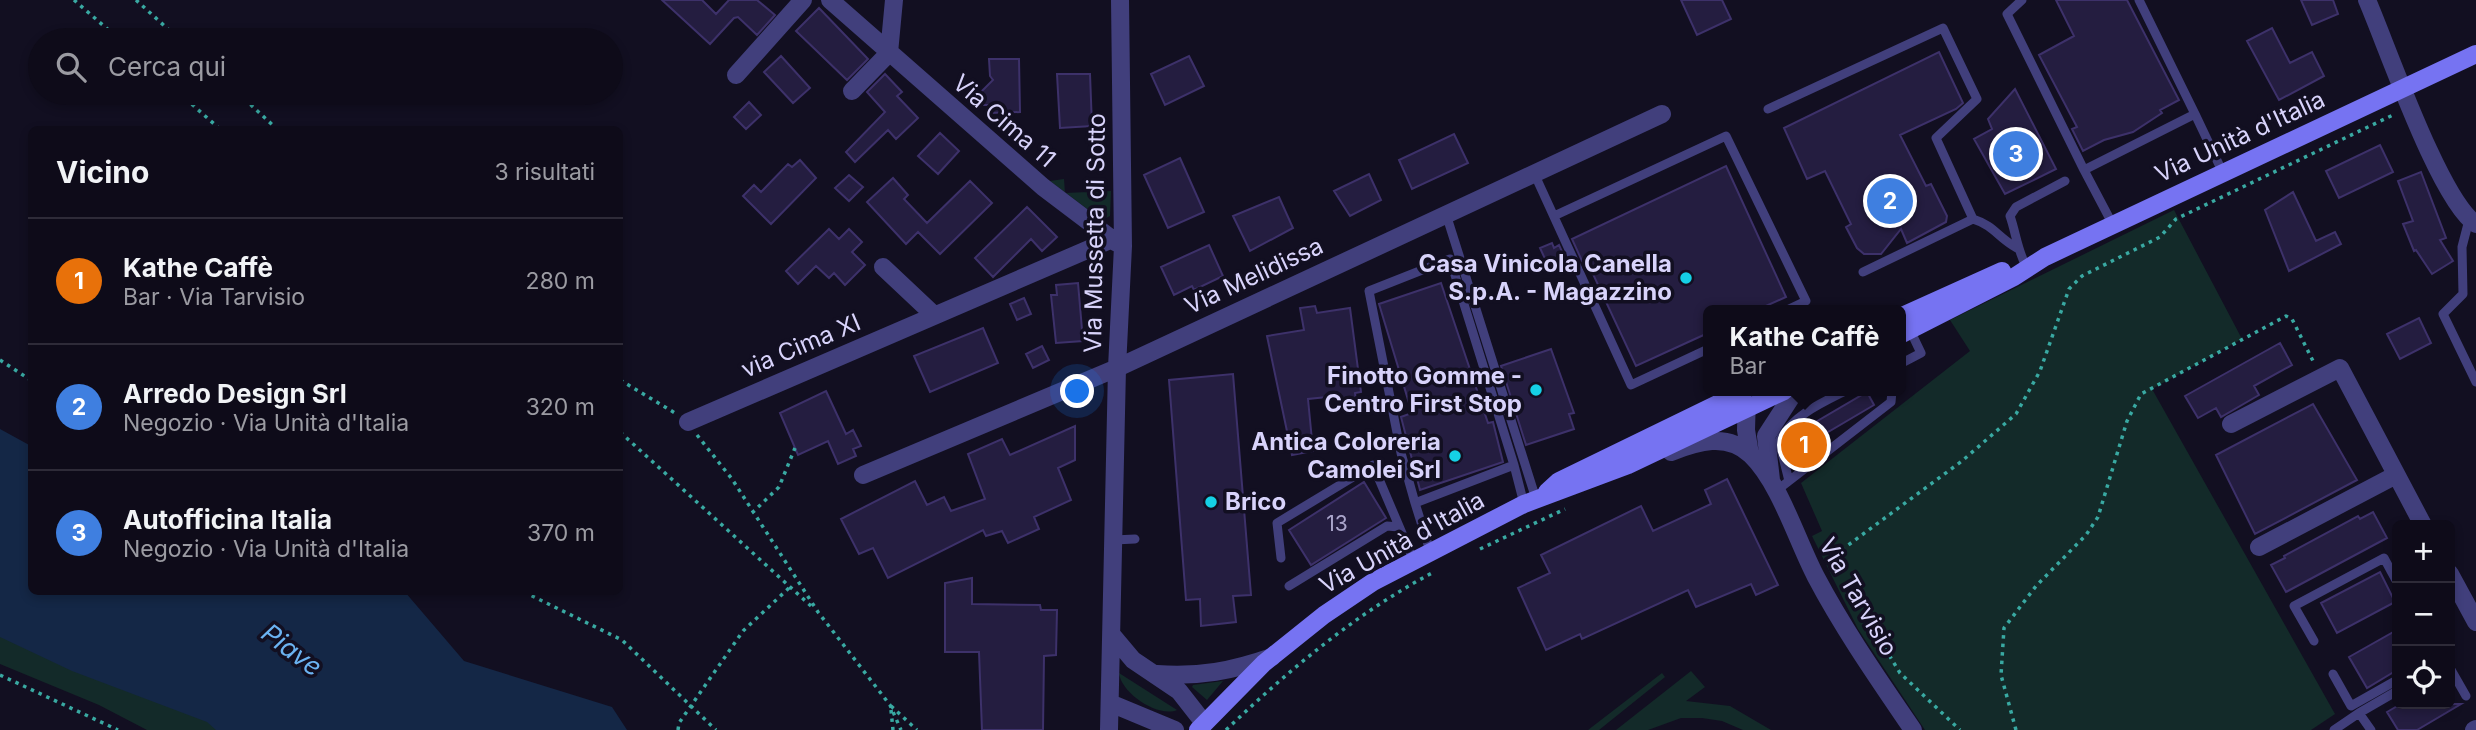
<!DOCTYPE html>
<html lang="it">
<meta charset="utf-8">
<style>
:root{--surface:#0e0b19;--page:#1c1926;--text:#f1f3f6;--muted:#9b9ba2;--line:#2e2b38;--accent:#1a73e8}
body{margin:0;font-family:Inter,sans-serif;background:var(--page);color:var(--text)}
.controls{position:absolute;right:21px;bottom:21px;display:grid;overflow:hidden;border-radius:10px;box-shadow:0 4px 10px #0003}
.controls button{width:63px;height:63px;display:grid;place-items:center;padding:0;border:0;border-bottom:2px solid var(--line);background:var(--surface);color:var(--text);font:35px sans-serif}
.you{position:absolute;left:1078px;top:392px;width:24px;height:24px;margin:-18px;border:5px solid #fff;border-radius:50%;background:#1a73e8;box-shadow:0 0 0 10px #1a73e833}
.badge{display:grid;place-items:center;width:46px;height:46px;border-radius:50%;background:var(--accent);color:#fff;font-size:23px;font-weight:700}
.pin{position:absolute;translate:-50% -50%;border:4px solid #fff;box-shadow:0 2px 7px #0006}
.popup{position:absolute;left:1703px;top:305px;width:203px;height:91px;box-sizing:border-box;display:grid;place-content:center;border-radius:10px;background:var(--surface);filter:drop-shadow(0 2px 5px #0005);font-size:23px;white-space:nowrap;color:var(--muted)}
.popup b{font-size:26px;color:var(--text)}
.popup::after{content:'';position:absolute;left:50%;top:100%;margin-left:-14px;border:14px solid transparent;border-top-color:var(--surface)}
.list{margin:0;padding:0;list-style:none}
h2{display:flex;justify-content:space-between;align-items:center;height:91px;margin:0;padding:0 28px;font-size:30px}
h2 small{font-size:23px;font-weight:400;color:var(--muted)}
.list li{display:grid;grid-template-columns:46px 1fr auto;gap:21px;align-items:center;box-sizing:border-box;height:126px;padding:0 28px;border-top:2px solid var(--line)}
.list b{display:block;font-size:26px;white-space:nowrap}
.list p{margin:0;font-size:23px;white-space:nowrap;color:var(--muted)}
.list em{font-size:23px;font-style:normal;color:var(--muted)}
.icon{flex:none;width:38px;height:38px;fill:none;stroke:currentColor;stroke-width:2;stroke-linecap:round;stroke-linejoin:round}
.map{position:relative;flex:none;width:2476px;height:730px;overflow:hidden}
.search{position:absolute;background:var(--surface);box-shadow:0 4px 10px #0003;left:28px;top:28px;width:595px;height:77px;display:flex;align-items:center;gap:18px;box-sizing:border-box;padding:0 24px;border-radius:38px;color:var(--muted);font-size:26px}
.panel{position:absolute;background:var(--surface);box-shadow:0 4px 10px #0003;left:28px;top:126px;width:595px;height:469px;border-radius:10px}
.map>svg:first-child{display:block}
.green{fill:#132a29}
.water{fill:#142746}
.building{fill:#241d40;stroke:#3d316a;stroke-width:2}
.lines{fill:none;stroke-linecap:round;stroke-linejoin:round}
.path{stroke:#39a9a2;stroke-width:3.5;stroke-dasharray:3.5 5;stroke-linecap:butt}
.lane{stroke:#413f7c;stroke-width:9}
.street{stroke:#413f7c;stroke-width:18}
.secondary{stroke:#7673f2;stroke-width:18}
.poi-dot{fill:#15d0e5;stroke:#120f21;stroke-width:2.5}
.labels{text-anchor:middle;stroke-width:7;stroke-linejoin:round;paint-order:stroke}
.number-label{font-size:21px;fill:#aba6cc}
.street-label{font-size:24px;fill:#d8d3fb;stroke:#120f21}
.poi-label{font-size:24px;font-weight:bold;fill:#d8d3fb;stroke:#120f21;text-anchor:end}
.water-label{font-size:26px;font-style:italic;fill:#6bb3f2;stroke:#120f21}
</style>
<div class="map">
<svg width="2476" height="730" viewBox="0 0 2476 730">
<rect width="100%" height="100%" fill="#120f21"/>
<path class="green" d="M1064,179L1065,193L1111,191L1110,216L1102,220L1050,181Z
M2174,210L2242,339L2152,389L2335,714L2311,730H1925L1858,629L1812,536L1822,531L1801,483L1970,351L1950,320Z
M0,611L232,730H147L99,705L0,664Z
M1691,671L1705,687L1686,701L1730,706L1771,730H1743L1722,721L1702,718H1681L1648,730H1616Z
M1119,673L1177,710C1158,718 1121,693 1119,673Z
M1662,673L1665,677L1599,730H1588Z
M1223,681L1207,700L1192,687L1193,685Z"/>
<path class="water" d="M0,429L31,446L32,592H405L464,661L612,707L627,730H216L207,722L72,671L0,637Z"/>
<path class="building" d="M662,0H702L716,14L729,0H757L775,15L757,35L738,17L734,18L710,44Z
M1681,0H1722L1731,19L1697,35Z
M2056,0H2127L2179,100L2160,110L2162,113L2133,132L2104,140L2083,151L2072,129L2077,127L2039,55L2074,36Z
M2301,0H2333L2338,14L2312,25Z
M819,8L868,59L847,80L796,31Z
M2272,28L2290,63L2312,52L2324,76L2279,100L2247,41Z
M1939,52L1963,103L1956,109L1900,135L1926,186L1931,184L1947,216L1946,222L1907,243L1901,229L1881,254H1864L1857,248L1846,227L1851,224L1825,171L1807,179L1784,128Z
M781,56L810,88L793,103L764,72Z
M1189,56L1204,86L1165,105L1151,74Z
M989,59H1019L1020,112L990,113V105H981V92L993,80L990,76Z
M885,74L902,92L897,96L918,118L896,139L888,130L855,162L846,152L885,112L867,92Z
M1057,74H1090L1092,126L1060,128Z
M2015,89L2056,169L2005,194L1974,139L1992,129L1988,119Z
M749,102L761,115L746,129L734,117Z
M940,133L959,151L938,174L918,156Z
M1454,134L1468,163L1412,189L1399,160Z
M2380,145L2393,172L2339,198L2326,171Z
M1180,158L1204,212L1168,228L1144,175Z
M800,160L816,178L771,224L743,196L754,185L761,192L788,164L792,167Z
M1726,166L1786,297L1757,310H1708V333L1636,366L1586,259L1582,261L1572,239Z
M2421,172L2446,238L2440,240L2453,261L2432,274L2416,250L2414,251L2403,224L2413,221L2398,181Z
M1369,174L1381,200L1350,216L1334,191Z
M849,175L863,187L849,201L835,188Z
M893,178L908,195L904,199L927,223L970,181L992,203L940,254L918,232L906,244L867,202Z
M2293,192L2316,241L2335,232L2341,244L2289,271L2265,210Z
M1279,197L1293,228L1250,251L1233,216Z
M1027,207L1057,237L1042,251L1031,239L993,277L975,258Z
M829,229L839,239L849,229L862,242L852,252L865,265L845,285L834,273L829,278L816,266L798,284L786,271Z
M1552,243L1554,248L1559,245L1569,267L1552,274L1540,248Z
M1209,245L1223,276L1194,290L1192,286L1174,295L1161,267Z
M1078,283L1083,341L1056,343L1051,295H1057L1056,285Z
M1441,283L1488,423L1493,422L1503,462L1420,490L1401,417L1412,413L1379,304Z
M1024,298L1031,314L1017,320L1010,304Z
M1315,306L1317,313L1350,308L1361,392L1355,393L1357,407L1340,410L1337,396L1308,399L1313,451L1292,455L1267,336L1304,330L1300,308Z
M2419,318L2431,343L2400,359L2387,334Z
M983,328L998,363L930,392L914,356Z
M2280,343L2292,365L2254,386L2259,395L2221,417L2216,408L2198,418L2185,396Z
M1042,346L1049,360L1033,368L1026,354Z
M1551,349L1574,413L1569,414L1574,429L1526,445L1501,366Z
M1233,374L1251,595L1233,596L1236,622L1201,626L1200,599L1186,600L1169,380Z
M826,391L846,434L853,430L861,446L853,449L856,456L838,464L828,441L798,455L780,413Z
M1867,392L1874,405L1813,441L1819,447L1798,465L1790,455L1794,450L1788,443L1797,429L1803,423L1807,427Z
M2313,404L2357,480L2255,534L2216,455Z
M1075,426V460L1058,468L1071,500L1034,517L1039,529L1008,543L1002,531L986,536L983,530L888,578L873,548L859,554L841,519L915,481L927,505L944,497L951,511L985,499L968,454L1002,439L1010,455Z
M1727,479L1778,585L1756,595L1751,584L1696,607L1688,590L1582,639L1580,634L1546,650L1518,588L1550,573L1541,555L1641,506L1653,531L1711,504L1705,490Z
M1364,482L1386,518L1311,565L1289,530Z
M2373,512L2387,538L2286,592L2271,565L2285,558L2284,556L2358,516L2360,519Z
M2380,572L2395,602L2337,633L2321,603Z
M972,578V604L1040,605L1041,610H1057L1056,655L1044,656L1043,730H982L979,652H945V583Z
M2397,630V670L2367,688L2349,657Z
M2401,704H2461L2417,730H2398L2387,712Z"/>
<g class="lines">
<path class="path" d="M74,0L120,40
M136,0L180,40
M179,93L221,130
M238,93L278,130
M0,360L32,381
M620,380L675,413
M620,432L811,606
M697,435L732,479L818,612L890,705L901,730
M752,513L779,487L795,448
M1480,549L1565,509
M1828,560L1962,461L2016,414L2040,371L2069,289L2082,276L2160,237L2176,219L2395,114
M1841,586L1868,620L1900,673L1960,730
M524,592L622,640L716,730
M0,675L118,730
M891,706L917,730
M891,710L893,730
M678,730L679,723L743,631L790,587
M1226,730C1289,670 1355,614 1432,573
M2016,730L2001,675L2004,628L2036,586L2086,535L2098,517L2127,421L2141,394L2286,316L2292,319L2314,363"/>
<path class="lane" d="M2022,0L2007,14L2084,170
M2139,0L2195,114
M1768,109L1943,28L1977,99L1936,138L1973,219C1995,226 1997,237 2017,248
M1534,173L1631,385L1708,349
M1446,214L1536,499
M1554,216L1726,136L1806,301L1787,310
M2469,220L2462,247L2463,294L2443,314L2476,382
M2113,225L2084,170L2195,114L2223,173
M2026,266C2017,249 2016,233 2010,216L2016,207L2065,181
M1863,272L1973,219
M1900,364L1921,353L1910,330
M1789,481L1779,441C1794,415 1819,404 1845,391
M1776,491L1891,402L1892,391
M1415,503L1401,453L1369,291L1450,259L1514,465
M1114,540L1135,539
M1430,551L1415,503L1514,465L1524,504
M1281,558L1277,523L1373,465L1413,559
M1289,586L1387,526L1399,527
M2314,641L2294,606L2384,558L2397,582
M2450,668L2466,696
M2333,674L2351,706L2397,680
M2359,713L2397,691
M2334,730L2359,713L2371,730"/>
<path class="street" d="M830,0L1043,187L1117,243
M2367,0C2387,46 2440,201 2476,224
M736,75L803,0
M852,91L889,53L894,0
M883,267L934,315
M1747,395L1746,430L1750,454
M688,422L1110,240
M2231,424L2340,368L2423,525
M1671,452C1697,442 1727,432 1751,455C1780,483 1797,541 1816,577C1844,630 1879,680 1913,730
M863,475L1117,368L1662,114
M1771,480L1766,436L1795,391
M2259,547L2396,475
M2450,574L2476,622
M1112,635L1133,660L1179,691L1204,723
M1157,674C1199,677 1232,671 1272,657
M1110,703L1175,730
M1109,730L1117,368L1123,246L1120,0
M2474,730L2476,729"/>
<path class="secondary" d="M1900,317L2002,271
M1900,335L2014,277L2045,257L2476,54
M1547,492L1559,481L1744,391
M1198,730L1264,663L1324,615L1373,582L1524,504L1628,465L1784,391"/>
</g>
<g class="poi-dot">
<circle cx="1686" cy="278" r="7"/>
<circle cx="1536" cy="390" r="7"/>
<circle cx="1455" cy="456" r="7"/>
<circle cx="1211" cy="502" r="7"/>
</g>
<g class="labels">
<g class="number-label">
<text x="1337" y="531">13</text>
</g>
<g class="street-label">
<text transform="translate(1004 121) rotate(41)" y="8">Via Cima 11</text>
<text transform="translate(2240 137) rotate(-25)" y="8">Via Unità d'Italia</text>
<text transform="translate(1095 233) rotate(-89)" y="8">Via Mussetta di Sotto</text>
<text transform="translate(1254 276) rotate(-25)" y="8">Via Melidissa</text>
<text transform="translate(801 346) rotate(-23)" y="8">via Cima XI</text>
<text transform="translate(1402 543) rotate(-29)" y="8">Via Unità d'Italia</text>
<text transform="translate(1858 597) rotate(60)" y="8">Via Tarvisio</text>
</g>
<g class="poi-label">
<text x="1672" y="272">Casa Vinicola Canella<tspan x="1672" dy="28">S.p.A. - Magazzino</tspan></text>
<text x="1522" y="384">Finotto Gomme -<tspan x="1522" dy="28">Centro First Stop</tspan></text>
<text x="1441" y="450">Antica Coloreria<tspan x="1441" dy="28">Camolei Srl</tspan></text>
<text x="1225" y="510" text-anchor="start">Brico</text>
</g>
<g class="water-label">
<text transform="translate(292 650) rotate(37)" y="9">Piave</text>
</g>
</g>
</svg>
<div class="controls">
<button>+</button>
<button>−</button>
<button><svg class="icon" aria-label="locate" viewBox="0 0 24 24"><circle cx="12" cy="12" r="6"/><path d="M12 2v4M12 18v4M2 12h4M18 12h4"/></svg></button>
</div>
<div class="you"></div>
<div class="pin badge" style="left:1804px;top:445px;background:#e8710a">1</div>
<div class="popup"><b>Kathe Caffè</b>Bar</div>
<div class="pin badge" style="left:1890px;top:201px;background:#3f7fe0">2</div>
<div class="pin badge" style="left:2016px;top:154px;background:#3f7fe0">3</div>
<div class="search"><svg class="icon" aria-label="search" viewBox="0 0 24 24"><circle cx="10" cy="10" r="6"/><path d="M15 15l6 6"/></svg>Cerca qui</div>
<section class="panel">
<h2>Vicino<small>3 risultati</small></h2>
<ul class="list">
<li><span class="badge" style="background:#e8710a">1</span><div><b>Kathe Caffè</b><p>Bar · Via Tarvisio</p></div><em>280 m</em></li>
<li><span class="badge" style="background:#3f7fe0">2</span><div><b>Arredo Design Srl</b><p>Negozio · Via Unità d'Italia</p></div><em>320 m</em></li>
<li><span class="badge" style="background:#3f7fe0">3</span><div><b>Autofficina Italia</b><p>Negozio · Via Unità d'Italia</p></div><em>370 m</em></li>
</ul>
</section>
</div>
